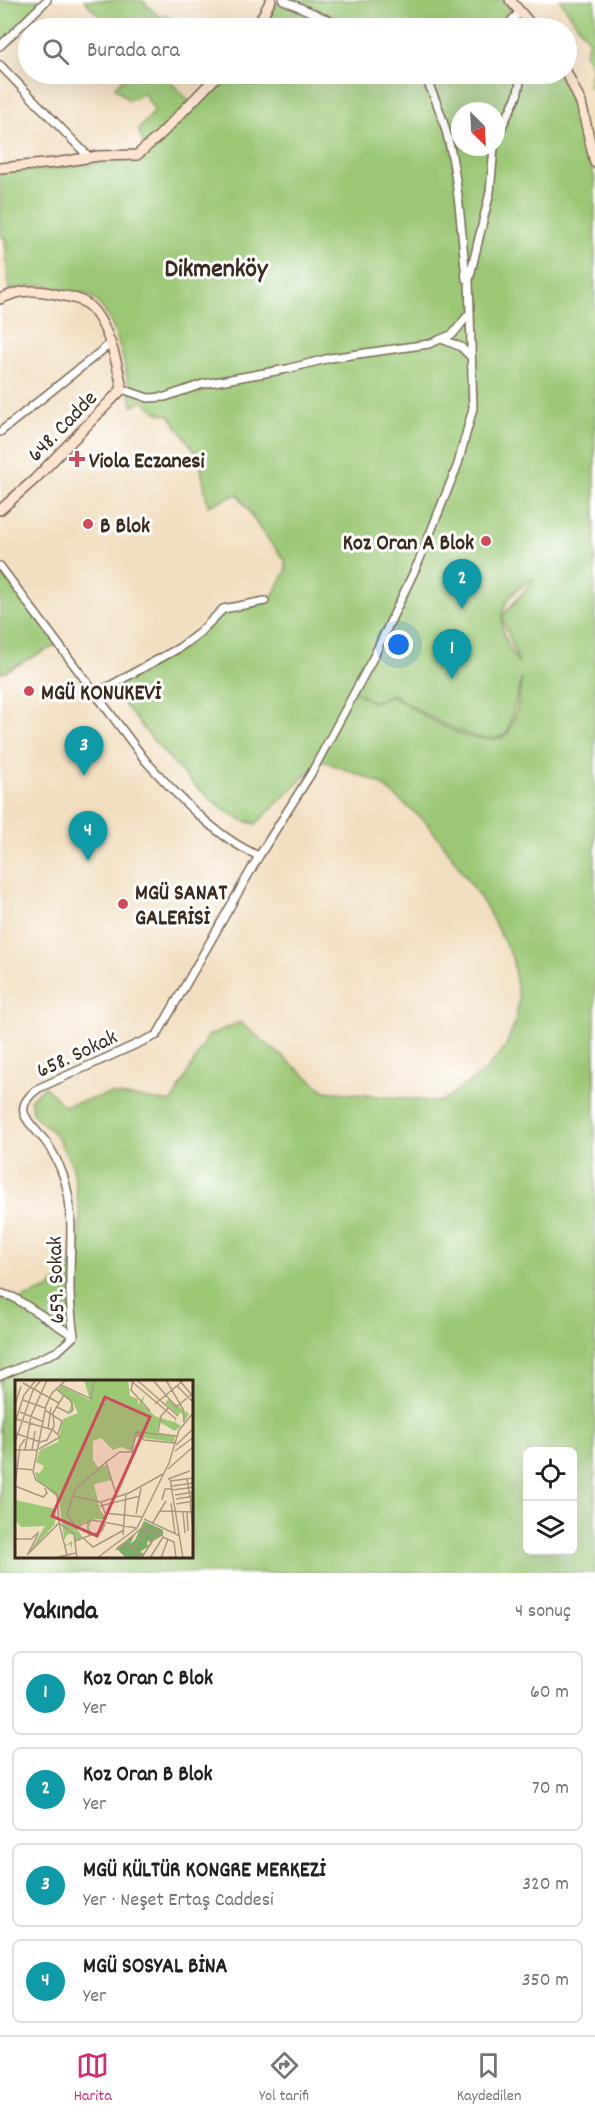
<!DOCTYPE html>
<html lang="tr">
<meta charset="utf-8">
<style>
:root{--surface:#fff;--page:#f2f2f2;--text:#202124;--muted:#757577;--line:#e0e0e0;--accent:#db2777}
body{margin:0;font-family:Dekko,sans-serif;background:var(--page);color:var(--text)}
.controls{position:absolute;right:18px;bottom:18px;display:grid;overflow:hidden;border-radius:9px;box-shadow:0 6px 24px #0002}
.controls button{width:54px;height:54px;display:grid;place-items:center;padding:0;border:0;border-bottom:2px solid var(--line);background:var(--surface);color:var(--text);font:30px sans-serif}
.compass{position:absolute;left:451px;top:102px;width:54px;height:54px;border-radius:50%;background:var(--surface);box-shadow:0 6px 24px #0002;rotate:156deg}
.you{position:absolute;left:399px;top:645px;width:21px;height:21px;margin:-15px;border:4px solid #fff;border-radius:50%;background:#1a73e8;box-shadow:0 0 0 9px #1a73e833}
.badge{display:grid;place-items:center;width:39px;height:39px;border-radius:50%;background:var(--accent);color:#fff;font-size:20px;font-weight:700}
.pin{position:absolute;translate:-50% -50px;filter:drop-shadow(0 2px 3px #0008)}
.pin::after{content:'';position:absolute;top:32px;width:21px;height:18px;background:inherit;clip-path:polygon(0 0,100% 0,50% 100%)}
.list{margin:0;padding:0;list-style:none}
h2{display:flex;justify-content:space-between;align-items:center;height:78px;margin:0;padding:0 24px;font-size:26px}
h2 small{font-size:20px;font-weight:400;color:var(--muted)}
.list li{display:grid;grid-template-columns:39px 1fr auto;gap:18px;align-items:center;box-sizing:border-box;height:84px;margin:0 12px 12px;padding:0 12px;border:2px solid var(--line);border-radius:9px}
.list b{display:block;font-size:22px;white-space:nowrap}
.list p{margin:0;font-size:20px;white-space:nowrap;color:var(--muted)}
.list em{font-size:20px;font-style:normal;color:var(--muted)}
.icon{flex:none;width:33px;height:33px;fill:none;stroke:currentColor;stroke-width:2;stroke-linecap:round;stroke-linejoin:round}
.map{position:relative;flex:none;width:595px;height:1573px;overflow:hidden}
.search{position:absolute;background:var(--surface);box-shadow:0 6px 24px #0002;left:18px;right:18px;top:18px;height:66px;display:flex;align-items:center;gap:15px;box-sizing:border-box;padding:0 21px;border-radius:33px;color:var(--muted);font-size:22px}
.sheet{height:462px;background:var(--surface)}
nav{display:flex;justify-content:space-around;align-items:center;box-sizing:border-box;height:84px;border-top:2px solid var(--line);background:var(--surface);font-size:16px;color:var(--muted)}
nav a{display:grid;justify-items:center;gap:3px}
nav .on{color:var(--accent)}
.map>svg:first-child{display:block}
.green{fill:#9cc876;stroke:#6c794a;stroke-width:1.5;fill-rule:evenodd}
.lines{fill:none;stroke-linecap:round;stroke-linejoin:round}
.street-casing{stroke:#7b6957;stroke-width:10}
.secondary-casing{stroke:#7b6957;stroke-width:12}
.street{stroke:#fff;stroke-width:7}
.secondary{stroke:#fde4d1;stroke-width:9}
.poi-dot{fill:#d1495b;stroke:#fff;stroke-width:2}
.labels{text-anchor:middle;stroke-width:6;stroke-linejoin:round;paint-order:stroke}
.street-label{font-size:22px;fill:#3b2a1e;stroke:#fff}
.poi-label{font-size:22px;font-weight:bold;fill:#3b2a1e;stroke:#fff;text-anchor:start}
.quarter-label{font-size:26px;font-weight:bold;fill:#3b2a1e;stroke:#fff}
.inset-road{fill:none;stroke:#a99780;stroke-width:1.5}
.view{fill:#d1495b;fill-opacity:0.15;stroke:#d1495b;stroke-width:3}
.inset-edge{fill:none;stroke:#3b2a1e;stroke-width:3}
</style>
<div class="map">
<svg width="595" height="1573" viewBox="0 0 595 1573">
<rect width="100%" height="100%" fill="#fff"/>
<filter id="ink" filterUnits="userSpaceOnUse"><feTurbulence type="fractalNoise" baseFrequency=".0167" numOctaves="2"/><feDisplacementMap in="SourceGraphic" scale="12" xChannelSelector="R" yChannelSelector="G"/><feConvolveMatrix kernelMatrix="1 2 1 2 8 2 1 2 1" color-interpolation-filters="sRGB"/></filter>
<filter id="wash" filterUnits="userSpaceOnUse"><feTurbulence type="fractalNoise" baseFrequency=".008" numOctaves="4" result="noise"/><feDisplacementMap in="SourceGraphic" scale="24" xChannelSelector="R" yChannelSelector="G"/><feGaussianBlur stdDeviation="1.35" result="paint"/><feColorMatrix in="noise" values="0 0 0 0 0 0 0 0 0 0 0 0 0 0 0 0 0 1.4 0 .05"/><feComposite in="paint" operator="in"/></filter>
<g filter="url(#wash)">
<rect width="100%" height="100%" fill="#f2dfc1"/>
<path class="green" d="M0,0H46L0,46Z
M84,0H142L158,16H168L180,28H111Z
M279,0H505L527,28H263Z
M560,0H595V89L588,87L592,67L585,53L589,41Z
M128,74H163L191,103L145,148L138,130L155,111L144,93L128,100L115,87Z
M227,74H563L579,108L584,141L595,179V1573H0V1295L15,1301L49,1289L78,1257L80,1218L73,1167L56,1135L33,1114L30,1100L44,1086L64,1106L110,1094L172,1102L208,1036L240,1022L325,1091L440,1102L484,1072L505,1048L515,1023L519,999L512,957L485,905L442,842L425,821L378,782L321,760L256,824C209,816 142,727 112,689L127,678L184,647L228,608L270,600L286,571L285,560L262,532L238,494L208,506L199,457L169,415L160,414L143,401L132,406C127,375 118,314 90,296C84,293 75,291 68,290C47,284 30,284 9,291L5,237H0V173L138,159L160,141ZM460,111H496V147H460ZM535,578L502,617L519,664C495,628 493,600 535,578ZM522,677L517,709L507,736C468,750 425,715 392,696L373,703L355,691L373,702L392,694C413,706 487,758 508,731ZM16,1381H192V1556H16ZM528,1452H572V1550H528Z
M0,566L58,644L0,674Z"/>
</g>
<g filter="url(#ink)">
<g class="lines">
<g class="street-casing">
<path id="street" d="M283,0L347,28
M512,28L510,22L519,13
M0,46L47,0
M0,65L89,157
M423,74C458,136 459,209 466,279
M496,139L517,96L522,74
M444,340L461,347L471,357
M122,389L148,398L165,397L203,384L287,369L330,358L429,344L453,334L469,314
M0,432L110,344
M0,566L145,760C177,795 215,837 259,856L157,1035L39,1088C8,1110 31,1123 46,1142C53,1152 59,1164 63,1175C76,1212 69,1252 70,1290C70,1305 72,1321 74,1336
M95,694L179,648L199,633L223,609L265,601
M259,856L312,772L373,658L419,561L458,464L473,408L469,280L490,192L494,147
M0,1293L13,1297L74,1336
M0,1376L58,1351L74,1336"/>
</g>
<g class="secondary-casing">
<path id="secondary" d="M510,0L534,28
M256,28L271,0
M566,71L581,103L595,163
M0,168L55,163L98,156L137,155L160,135L219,74
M0,299C19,290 35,289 55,294C63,296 74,297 82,301C106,313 118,365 122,389L35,479L0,510"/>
</g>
<use href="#street" class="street"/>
<use href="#secondary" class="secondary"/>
</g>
</g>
<g class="poi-dot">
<path d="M74 450h6v6h6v6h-6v6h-6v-6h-6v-6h6z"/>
<circle cx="88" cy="524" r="6"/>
<circle cx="486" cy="541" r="6"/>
<circle cx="29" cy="691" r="6"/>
<circle cx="123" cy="904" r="6"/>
</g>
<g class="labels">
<g class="street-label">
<text transform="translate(61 425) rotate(-46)" y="8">648. Cadde</text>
<text transform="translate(76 1052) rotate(-25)" y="8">658. Sokak</text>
<text transform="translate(54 1280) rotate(-92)" y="8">659. Sokak</text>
</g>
<g class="poi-label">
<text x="89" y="467">Viola Eczanesi</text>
<text x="100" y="532">B Blok</text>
<text x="474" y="549" text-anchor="end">Koz Oran A Blok</text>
<text x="41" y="699">MGÜ KONUKEVİ</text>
<text x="135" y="899">MGÜ SANAT<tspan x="135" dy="25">GALERİSİ</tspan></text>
</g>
<g class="quarter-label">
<text x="216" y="276">Dikmenköy</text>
</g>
</g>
<g transform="translate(15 1380)">
<rect width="178" height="178" fill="#f2dfc1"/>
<path d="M69,0H113L115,16L123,19V25L130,14L127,24L140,36L159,42L163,35L150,23L154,19L174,34L169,42L168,32L163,35L160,42L166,46L160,51L144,42L142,52L160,56L159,62L121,57L117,71L106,67L98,70L86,58L78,61V80L83,87L91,85L97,100L79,104L85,130L92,139H77L74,147L76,155L73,156L71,141L61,147L68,158L60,161L59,155L53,154L49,160L51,165L57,161V169L55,164L50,166L44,119L22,100L20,92L25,93L29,86L21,82L25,70L43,62L48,39L63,33L58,23V30L53,33L57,23L42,10L46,6L75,20ZM0,120L41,129L40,144L14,173L30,146L6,147L0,140Z" fill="#9cc876"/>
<path d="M129,141L148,150V155L135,163L133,160L132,165L137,164L125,172L130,174L128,177H110L101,168L120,154L115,164L120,160Z" fill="#7dac67"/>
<path class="inset-road" d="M51,0L37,13L31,26L18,92L21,100L42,114L44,143L59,154L62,178M115,0L161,39M118,0L116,10L135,31M122,0L163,36M138,0L161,27L177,14M151,0L168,29L169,42M164,0L177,15M8,3L44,23M46,5L76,19L79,0M162,6L179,23M41,9L56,21L58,30L54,33L42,27M8,20L30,28M140,24L169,0M0,25L6,6M30,30L47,41L43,54M5,32L29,42M1,39L38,50L45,57L24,69M0,43L9,15L21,0M33,49L36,27M121,52L162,56M143,52L146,36L154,27M0,53L25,62L32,60L39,46L38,33L49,15M122,53L129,60L160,63M0,62L18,10L26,0M161,65L179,48M0,70H23M10,70L16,36L32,0M17,70L20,51M160,71L179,57M0,88L18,90M153,89L179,66M153,99L175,91M155,99L168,178M172,99L176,121M155,101L179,98M0,106L28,117L32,113L30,108M0,106L5,66L10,59M157,106L179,103M158,110L179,107M160,115L179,112M58,116L86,122M102,117L91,82L105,72H117L121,52M161,119L179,116M147,120L150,109H158M175,121L178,148M86,122L114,113L148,94M86,122L90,133L128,137M156,123L160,154M161,124L179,121M85,126L125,116M145,131L179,132M168,132L170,153M172,132L173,151M121,134L126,108M129,139L165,156M137,144L151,121M61,147L52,134L60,110L91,82M60,148L77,140L121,148M108,155L111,114M148,157L159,162L161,178M68,158L78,167L109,150M0,159H16L24,152M60,161L87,151L90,144M113,164L128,178M118,168L133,149M101,170L128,147L148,156M13,174L23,154M12,175L44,143L52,175M127,177L142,154M39,178L61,173M82,178L122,148L154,83L164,50L179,32M135,178L148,157M146,178L153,159"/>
<path class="view" d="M90,17L135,37L82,156L37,136Z"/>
<rect width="178" height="178" class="inset-edge"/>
</g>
</svg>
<div class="controls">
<button><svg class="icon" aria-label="locate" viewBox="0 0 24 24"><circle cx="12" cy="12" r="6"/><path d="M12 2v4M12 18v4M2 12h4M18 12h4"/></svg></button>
<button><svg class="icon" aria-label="layers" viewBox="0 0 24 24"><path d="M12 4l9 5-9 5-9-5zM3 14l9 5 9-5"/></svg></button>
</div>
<svg class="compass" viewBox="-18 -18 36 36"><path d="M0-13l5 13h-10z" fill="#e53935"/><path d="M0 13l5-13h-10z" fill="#757577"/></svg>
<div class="you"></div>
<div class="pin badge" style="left:452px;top:679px;background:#0f9aa8">1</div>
<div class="pin badge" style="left:462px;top:609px;background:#0f9aa8">2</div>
<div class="pin badge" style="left:84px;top:776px;background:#0f9aa8">3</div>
<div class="pin badge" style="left:88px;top:861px;background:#0f9aa8">4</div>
<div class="search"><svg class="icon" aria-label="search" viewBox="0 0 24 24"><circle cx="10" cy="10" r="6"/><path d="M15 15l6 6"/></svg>Burada ara</div>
</div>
<section class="sheet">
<h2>Yakında<small>4 sonuç</small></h2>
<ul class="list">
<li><span class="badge" style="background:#0f9aa8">1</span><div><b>Koz Oran C Blok</b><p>Yer</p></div><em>60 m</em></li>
<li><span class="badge" style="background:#0f9aa8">2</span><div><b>Koz Oran B Blok</b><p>Yer</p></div><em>70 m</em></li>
<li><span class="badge" style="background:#0f9aa8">3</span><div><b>MGÜ KÜLTÜR KONGRE MERKEZİ</b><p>Yer · Neşet Ertaş Caddesi</p></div><em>320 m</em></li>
<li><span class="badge" style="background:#0f9aa8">4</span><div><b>MGÜ SOSYAL BİNA</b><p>Yer</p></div><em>350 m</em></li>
</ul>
</section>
<nav>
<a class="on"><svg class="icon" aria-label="map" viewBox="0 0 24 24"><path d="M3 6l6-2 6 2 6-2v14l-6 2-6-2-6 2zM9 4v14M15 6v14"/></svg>Harita</a>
<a><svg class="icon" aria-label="directions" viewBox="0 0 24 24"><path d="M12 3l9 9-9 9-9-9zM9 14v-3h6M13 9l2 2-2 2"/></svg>Yol tarifi</a>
<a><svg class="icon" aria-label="saved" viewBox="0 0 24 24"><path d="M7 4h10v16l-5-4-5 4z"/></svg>Kaydedilen</a>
</nav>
